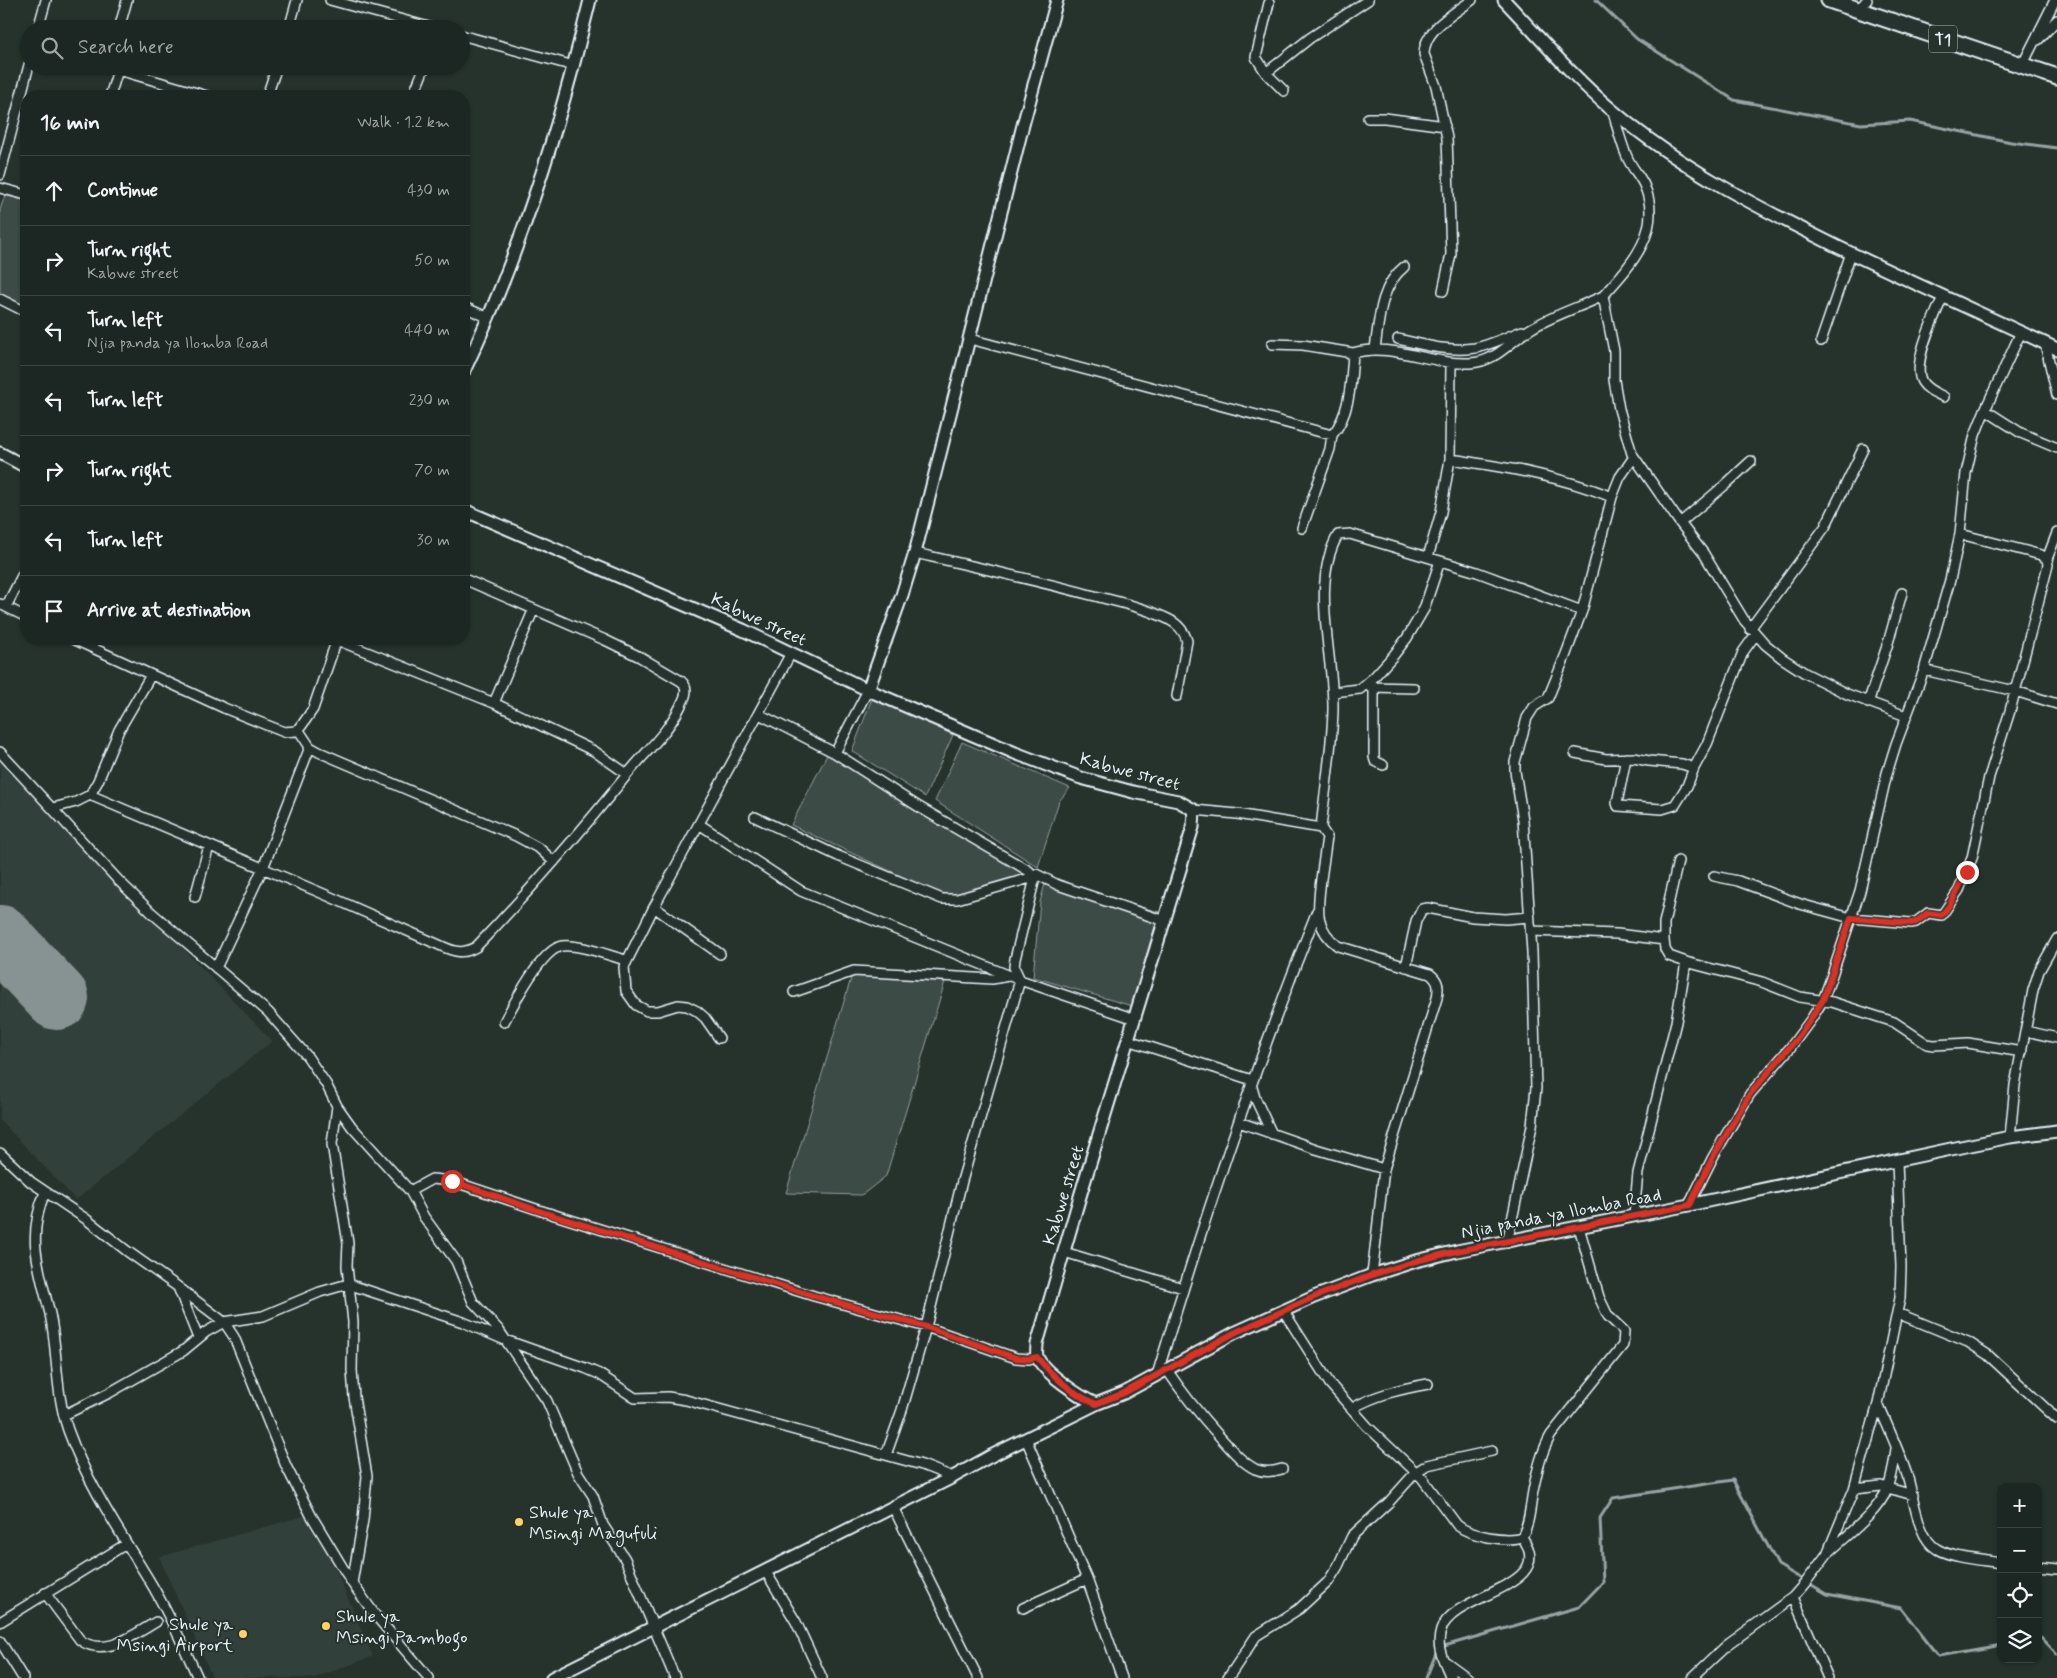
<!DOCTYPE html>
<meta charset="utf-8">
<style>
:root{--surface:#1c2622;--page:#29322f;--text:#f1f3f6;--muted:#a0a5a5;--line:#3a4340}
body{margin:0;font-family:Mynerve,sans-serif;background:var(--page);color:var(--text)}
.controls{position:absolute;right:15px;bottom:15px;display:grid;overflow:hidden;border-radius:10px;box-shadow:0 1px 4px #0004}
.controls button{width:45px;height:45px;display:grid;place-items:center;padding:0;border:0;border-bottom:1px solid var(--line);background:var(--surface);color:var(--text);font:25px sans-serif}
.stop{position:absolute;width:15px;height:15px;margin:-11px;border:4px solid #d93025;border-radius:50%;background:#fff}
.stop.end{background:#d93025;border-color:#fff;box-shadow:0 1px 5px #0008}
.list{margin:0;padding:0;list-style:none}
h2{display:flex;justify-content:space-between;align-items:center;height:65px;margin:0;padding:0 20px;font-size:21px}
h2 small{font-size:16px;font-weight:400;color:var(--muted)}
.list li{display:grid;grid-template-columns:32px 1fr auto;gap:15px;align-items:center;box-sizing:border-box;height:70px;padding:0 20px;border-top:1px solid var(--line)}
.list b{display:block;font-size:19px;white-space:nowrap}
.list p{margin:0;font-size:16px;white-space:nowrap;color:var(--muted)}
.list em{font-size:16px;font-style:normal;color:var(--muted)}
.icon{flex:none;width:28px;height:28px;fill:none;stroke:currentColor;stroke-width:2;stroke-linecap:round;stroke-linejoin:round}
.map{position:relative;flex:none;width:2057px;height:1678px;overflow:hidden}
.search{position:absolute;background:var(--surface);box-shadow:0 1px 4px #0004;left:20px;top:20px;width:450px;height:55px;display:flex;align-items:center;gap:12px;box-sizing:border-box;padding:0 18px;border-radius:28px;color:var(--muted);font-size:19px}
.panel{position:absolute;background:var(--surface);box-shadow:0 1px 4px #0004;left:20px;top:90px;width:450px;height:555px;border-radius:20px}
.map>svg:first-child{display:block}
.built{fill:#333f3a}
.green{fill:#3e4b47;stroke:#939ea0}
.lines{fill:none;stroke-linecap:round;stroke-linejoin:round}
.stream{stroke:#98a3a5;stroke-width:3}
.runway{stroke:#879292;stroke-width:64}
.street-casing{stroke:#e8f1f8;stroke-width:12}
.secondary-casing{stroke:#e8f1f8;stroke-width:15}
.highway-casing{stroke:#e8f1f8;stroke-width:19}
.street{stroke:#26332d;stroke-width:9}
.secondary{stroke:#26332d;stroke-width:11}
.highway{stroke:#26332d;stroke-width:15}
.route{stroke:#d93025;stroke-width:6}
.poi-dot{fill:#ffd166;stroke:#26332d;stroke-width:2}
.labels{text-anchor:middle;stroke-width:4;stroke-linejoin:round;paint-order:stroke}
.shield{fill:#26332d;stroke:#aeb8bb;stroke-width:1}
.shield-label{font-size:16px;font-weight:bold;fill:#e8f1f8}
.street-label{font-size:18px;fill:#e8f1f8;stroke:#26332d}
.poi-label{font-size:18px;fill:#e8f1f8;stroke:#26332d;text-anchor:start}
</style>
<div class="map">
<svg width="2057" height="1678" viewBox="0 0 2057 1678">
<rect width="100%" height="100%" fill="#26332d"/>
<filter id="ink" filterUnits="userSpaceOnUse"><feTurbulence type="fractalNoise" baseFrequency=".02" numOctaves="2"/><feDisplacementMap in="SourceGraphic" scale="10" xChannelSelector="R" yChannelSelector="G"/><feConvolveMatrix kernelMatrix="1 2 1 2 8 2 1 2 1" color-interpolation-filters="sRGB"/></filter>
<g filter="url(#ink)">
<path class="built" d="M0,758L272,1041L76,1200L0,1120Z
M307,1515L325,1545L373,1656L315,1678H213L159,1557Z"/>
<path class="green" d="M5,195L26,201V308L0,295V210Z
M873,696L953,735L925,797L852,751Z
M962,742L1070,788L1059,801L1038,867L935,801Z
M828,753L1028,876L953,900L791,825Z
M1046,880L1159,912L1132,1006L1033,977L1040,902Z
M852,975H947L886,1176L862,1195L786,1193Z"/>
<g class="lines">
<path class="stream" d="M1596,0L1637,39L1734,100L1861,124L1910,121L2011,142L2057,148
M2038,1638L2041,1637L2057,1654
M1441,1647L1579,1607L1603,1582L1600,1518L1613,1498L1733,1480L1778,1565L1827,1594L1901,1608L1938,1656L2001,1645
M1426,1678L1437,1651"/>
<path class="runway" d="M0,937L57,998"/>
<g class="street-casing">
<path id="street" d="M330,0L436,29
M1269,3L1256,57L1266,73L1284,91
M1858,10L1867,0
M38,29L46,0
M119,29L127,0
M289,29L297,0
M461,35L574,66
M2038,40L2057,20
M105,66L207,96
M2022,66L2055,0
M1266,73L1310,38L1368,0
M110,96L118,70
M267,96L277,66
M413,96L425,66
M1613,111C1617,127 1621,144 1628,159C1632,168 1640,176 1644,185C1664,230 1631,265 1603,296L1614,351V380L1619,409L1632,454L1680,523L1704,554L1744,620L1765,644L1782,658L1805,673L1847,694L1906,716
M1368,118H1385L1445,126
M0,175L29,65
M0,188L26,195
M1443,291L1451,254L1447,138L1436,86L1424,54C1424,29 1454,14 1472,0
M1943,297C1935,315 1911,364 1922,382C1927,390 1936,393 1944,397
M0,299L26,312
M464,307L489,318
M970,339L1332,435C1351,414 1351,379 1353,353C1392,342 1430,365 1470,363C1497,362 1511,340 1532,328C1554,315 1580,307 1603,296
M1398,339C1423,345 1449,352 1475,348C1491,345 1506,337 1522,331
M1821,341L1851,253
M1272,344L1303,345L1353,353
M2045,344L2057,395
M1375,349C1379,320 1380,286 1404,267
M1985,410L2021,433L2057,448
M1450,459C1505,467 1560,476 1612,497
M1680,523L1725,485L1751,461
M1302,528L1330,449L1332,435
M915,553C972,566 1030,579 1087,594C1114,601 1143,607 1168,619C1178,624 1184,630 1187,641L1177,696
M1428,557L1441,512L1450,459L1451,363
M2047,559L2057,533
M0,604L26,617
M6,607L26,568
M1750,629L1825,527L1863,449
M73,639L224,708L284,732L296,731L300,728L313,709L337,639
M337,640L494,703L594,751L627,774
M1924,670L2015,691L2057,704
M1374,686V757L1375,761L1383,765
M1370,687L1414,688
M1333,692L1360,689L1374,677L1393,656L1407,638L1424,609L1440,561
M494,703L533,611
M1868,703L1888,643L1902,593
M759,714L835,753L919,807L1029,871L1035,878L1034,882L1015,959L1014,967L1020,980L1135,1019
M298,729L310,747L319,752L516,836L540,849L554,862
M0,752L118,880L152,913L268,1012L307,1056L326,1084L337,1106L352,1127L410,1191L424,1217L456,1261L473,1302L498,1329L547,1401L578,1473L593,1496L603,1525L625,1559L675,1678
M835,753L868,690
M1575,753L1606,759L1634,758L1649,761L1682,764L1694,768
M1626,758L1617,803L1618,806L1662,809L1675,805L1687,786L1694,768L1707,744L1743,652L1756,634
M90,795L326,895L446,948C458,953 465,953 476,947C529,892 578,835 626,776C646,751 670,731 683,701C687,693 687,686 681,681L640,657L605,640L464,579
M53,808L76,802L90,795L98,781L119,730L151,675
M1194,810L1237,814L1321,828L1327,837C1325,851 1323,865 1321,879C1318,907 1313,927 1338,946L1430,974C1439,981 1439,987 1437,998L1384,1169L1372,1275
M755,817L838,856L942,899H957L1027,879L1035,878
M699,824L801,891L1020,980L962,1181L926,1327L902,1410L886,1455
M1321,828C1325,789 1332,749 1333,710C1334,657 1310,583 1338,535L1350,534L1477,572L1582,611
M1678,861L1664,923V940L1665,949L1669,956L1686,962L1762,982L1800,997L1832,1002L1894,1022L1927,1044L1934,1045L1968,1043L2022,1052
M1036,874L1058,885L1165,921
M1714,876L1738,881L1800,904L1851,918L1911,923L1916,922L1928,913L1942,915L1959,890L1972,858L1989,777L2010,711L2048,565L2047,559L2041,555L1960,534
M195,897L209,846
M654,907L720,954
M1530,931L1617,934L1664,940
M1406,967L1416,921L1422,909L1428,908L1473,917L1506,919L1529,917
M216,968L263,868L310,747
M794,992L854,971L992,979L1008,976
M504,1022C513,1005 542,949 562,946C580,944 609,956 626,960
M2026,1031L2057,1038
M719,1038L705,1018L697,1011L687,1006L678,1005L658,1011H647L636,1005L626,991L624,967L654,907L791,653
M1128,1040L1252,1080
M1251,1084L1255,1098L1272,1134
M337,1106L332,1144L348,1243L347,1266L353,1322L352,1370L354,1397L367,1476L363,1520L352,1583
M1239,1122L1316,1149L1384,1169
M2010,1137L2015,1085L2033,990L2039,971L2057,939
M0,1153L31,1182L86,1219L127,1251L178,1287L224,1322L234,1337L286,1466L311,1515L352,1583L376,1616L429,1678
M410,1191L432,1179L452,1181L542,1211L814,1296L926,1327L1016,1358L1029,1359L1037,1357
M45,1192C26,1239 39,1267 50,1314C58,1352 55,1392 68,1430C87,1483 120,1532 149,1580C168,1611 183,1645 198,1678
M1689,1205L1713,1157L1750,1094L1790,1048L1812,1018L1823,1000L1831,978L1860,891L1887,773L1896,744L1924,670L1950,580L1960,534L1966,473L1975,435L1985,410L2021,332
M1634,1215L1638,1173L1676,1022L1686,962
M1507,1243L1532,1126L1536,1088L1532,952L1523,820L1515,771V762L1527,718L1534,707L1548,698L1566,654L1582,611L1612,497L1620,477L1634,457
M1064,1252L1183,1288
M178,1287L198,1338
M1283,1310L1330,1384L1367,1426L1422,1478L1457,1525C1470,1536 1506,1542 1522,1537C1559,1589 1453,1592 1441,1630C1435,1649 1445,1662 1451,1678
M1897,1313L1968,1342L1988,1355L2057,1419
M1167,1370C1183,1394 1201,1416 1220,1437C1231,1449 1241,1462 1255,1469C1264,1473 1272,1472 1282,1469
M1157,1375C1204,1218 1256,1063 1317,911
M1878,1404C1888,1427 1899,1451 1907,1475C1914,1496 1917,1538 1937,1549C1952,1558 1983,1560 2001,1563
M1351,1409C1375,1395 1400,1389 1428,1384
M64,1415L109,1393L183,1351L206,1332L224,1322L263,1316L320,1292L348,1284L463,1322L505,1340L585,1368L599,1374L635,1398L668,1397L686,1400L922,1465L953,1477
M1026,1439L1087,1579L1122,1678
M1854,1489L1881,1486L1913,1495
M893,1507L978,1678
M1522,1537C1530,1522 1530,1507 1533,1491C1537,1472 1541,1452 1551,1435L1623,1345L1624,1331L1608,1316L1599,1297L1579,1227
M1829,1552C1850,1533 1877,1513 1888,1488C1893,1475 1894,1462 1896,1449
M2038,1567L2057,1569
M766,1572L796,1622L822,1678
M45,1593L80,1640C105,1658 133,1635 156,1622
M1793,1597L1828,1678
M1023,1608L1087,1579
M0,1622L126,1544
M0,1641L23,1678
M1446,1662L1468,1678
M1228,1678L1256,1636L1299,1609L1328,1582L1338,1566L1352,1536L1389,1502L1416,1472L1427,1465L1492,1451
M1692,1678L1726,1646L1793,1597L1806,1582L1827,1554L1854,1489L1878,1404L1900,1298L1901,1267L1897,1161"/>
</g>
<g class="secondary-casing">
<path id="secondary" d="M1504,0C1539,37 1573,77 1612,110C1680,168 1759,208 1838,247C1911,282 1984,315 2057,349
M464,371C521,253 559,127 590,0
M0,453L26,467
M464,510L743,630L868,690L1015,753L1081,778L1133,792L1178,801L1194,810L1193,827L1081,1193L1037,1344C1037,1348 1036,1353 1037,1356C1041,1371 1082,1398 1096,1404
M868,690L902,595L915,553L1023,125L1057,0
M552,1678L953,1477L989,1457L1096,1404L1124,1393L1234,1333L1314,1297L1372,1275L1416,1261L1457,1251L1689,1205L1951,1149L2010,1137L2057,1131"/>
</g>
<g class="highway-casing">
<path id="highway" d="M1829,0L2057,77"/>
</g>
<use href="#street" class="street"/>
<use href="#secondary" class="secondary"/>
<use href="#highway" class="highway"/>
</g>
</g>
<g class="lines" filter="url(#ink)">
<path class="route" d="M452,1181L542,1212L814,1296L926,1327L1016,1358L1029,1359L1037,1357C1051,1375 1074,1395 1096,1404L1124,1393L1234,1333L1314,1297L1372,1275L1416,1261L1457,1251L1690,1205L1713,1157L1750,1094L1800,1035L1823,1000L1851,918L1911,923L1916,922L1928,913L1942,915L1949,906L1967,872"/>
</g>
<g class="poi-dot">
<circle cx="519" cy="1522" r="5"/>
<circle cx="326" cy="1626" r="5"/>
<circle cx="243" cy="1634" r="5"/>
</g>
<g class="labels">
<rect class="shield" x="1929" y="25.5" width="28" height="27" rx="4"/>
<g class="shield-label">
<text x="1943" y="45">T1</text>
</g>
<g class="street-label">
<text transform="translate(759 619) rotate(25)" y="6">Kabwe street</text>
<text transform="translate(1130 771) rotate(15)" y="6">Kabwe street</text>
<text transform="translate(1063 1195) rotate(-73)" y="6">Kabwe street</text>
<text transform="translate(1561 1213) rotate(-11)" y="6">Njia panda ya Ilomba Road</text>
</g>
<g class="poi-label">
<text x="529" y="1518">Shule ya<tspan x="529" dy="21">Msingi Magufuli</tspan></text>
<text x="336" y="1622">Shule ya<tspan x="336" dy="21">Msingi Pambogo</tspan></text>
<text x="233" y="1630" text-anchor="end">Shule ya<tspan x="233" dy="21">Msingi Airport</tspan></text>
</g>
</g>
</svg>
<div class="controls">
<button>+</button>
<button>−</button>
<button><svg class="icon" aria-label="locate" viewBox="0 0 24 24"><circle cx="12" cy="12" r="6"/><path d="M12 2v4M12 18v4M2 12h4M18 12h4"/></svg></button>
<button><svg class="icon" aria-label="layers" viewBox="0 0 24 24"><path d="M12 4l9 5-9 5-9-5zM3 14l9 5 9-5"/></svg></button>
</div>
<div class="stop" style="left:452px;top:1181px"></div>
<div class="stop end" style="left:1967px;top:872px"></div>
<div class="search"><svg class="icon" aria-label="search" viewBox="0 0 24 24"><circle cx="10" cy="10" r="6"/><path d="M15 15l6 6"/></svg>Search here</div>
<section class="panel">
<h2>16 min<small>Walk · 1.2 km</small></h2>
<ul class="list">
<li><svg class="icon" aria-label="ahead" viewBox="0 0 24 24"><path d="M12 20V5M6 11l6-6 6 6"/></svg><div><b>Continue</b></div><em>430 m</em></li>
<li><svg class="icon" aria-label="right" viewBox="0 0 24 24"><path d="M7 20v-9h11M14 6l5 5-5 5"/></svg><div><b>Turn right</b><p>Kabwe street</p></div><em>50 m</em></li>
<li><svg class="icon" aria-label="left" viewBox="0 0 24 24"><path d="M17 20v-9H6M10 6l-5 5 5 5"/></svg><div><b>Turn left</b><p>Njia panda ya Ilomba Road</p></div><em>440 m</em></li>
<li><svg class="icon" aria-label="left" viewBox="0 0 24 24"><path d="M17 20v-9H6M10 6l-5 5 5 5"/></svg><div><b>Turn left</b></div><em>230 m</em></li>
<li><svg class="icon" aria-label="right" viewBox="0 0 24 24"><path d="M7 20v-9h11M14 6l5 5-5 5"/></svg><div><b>Turn right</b></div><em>70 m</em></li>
<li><svg class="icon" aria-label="left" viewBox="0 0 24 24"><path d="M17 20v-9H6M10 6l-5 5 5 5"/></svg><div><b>Turn left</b></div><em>30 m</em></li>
<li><svg class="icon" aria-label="arrive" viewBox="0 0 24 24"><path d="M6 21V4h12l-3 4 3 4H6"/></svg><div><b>Arrive at destination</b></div></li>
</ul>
</section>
</div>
